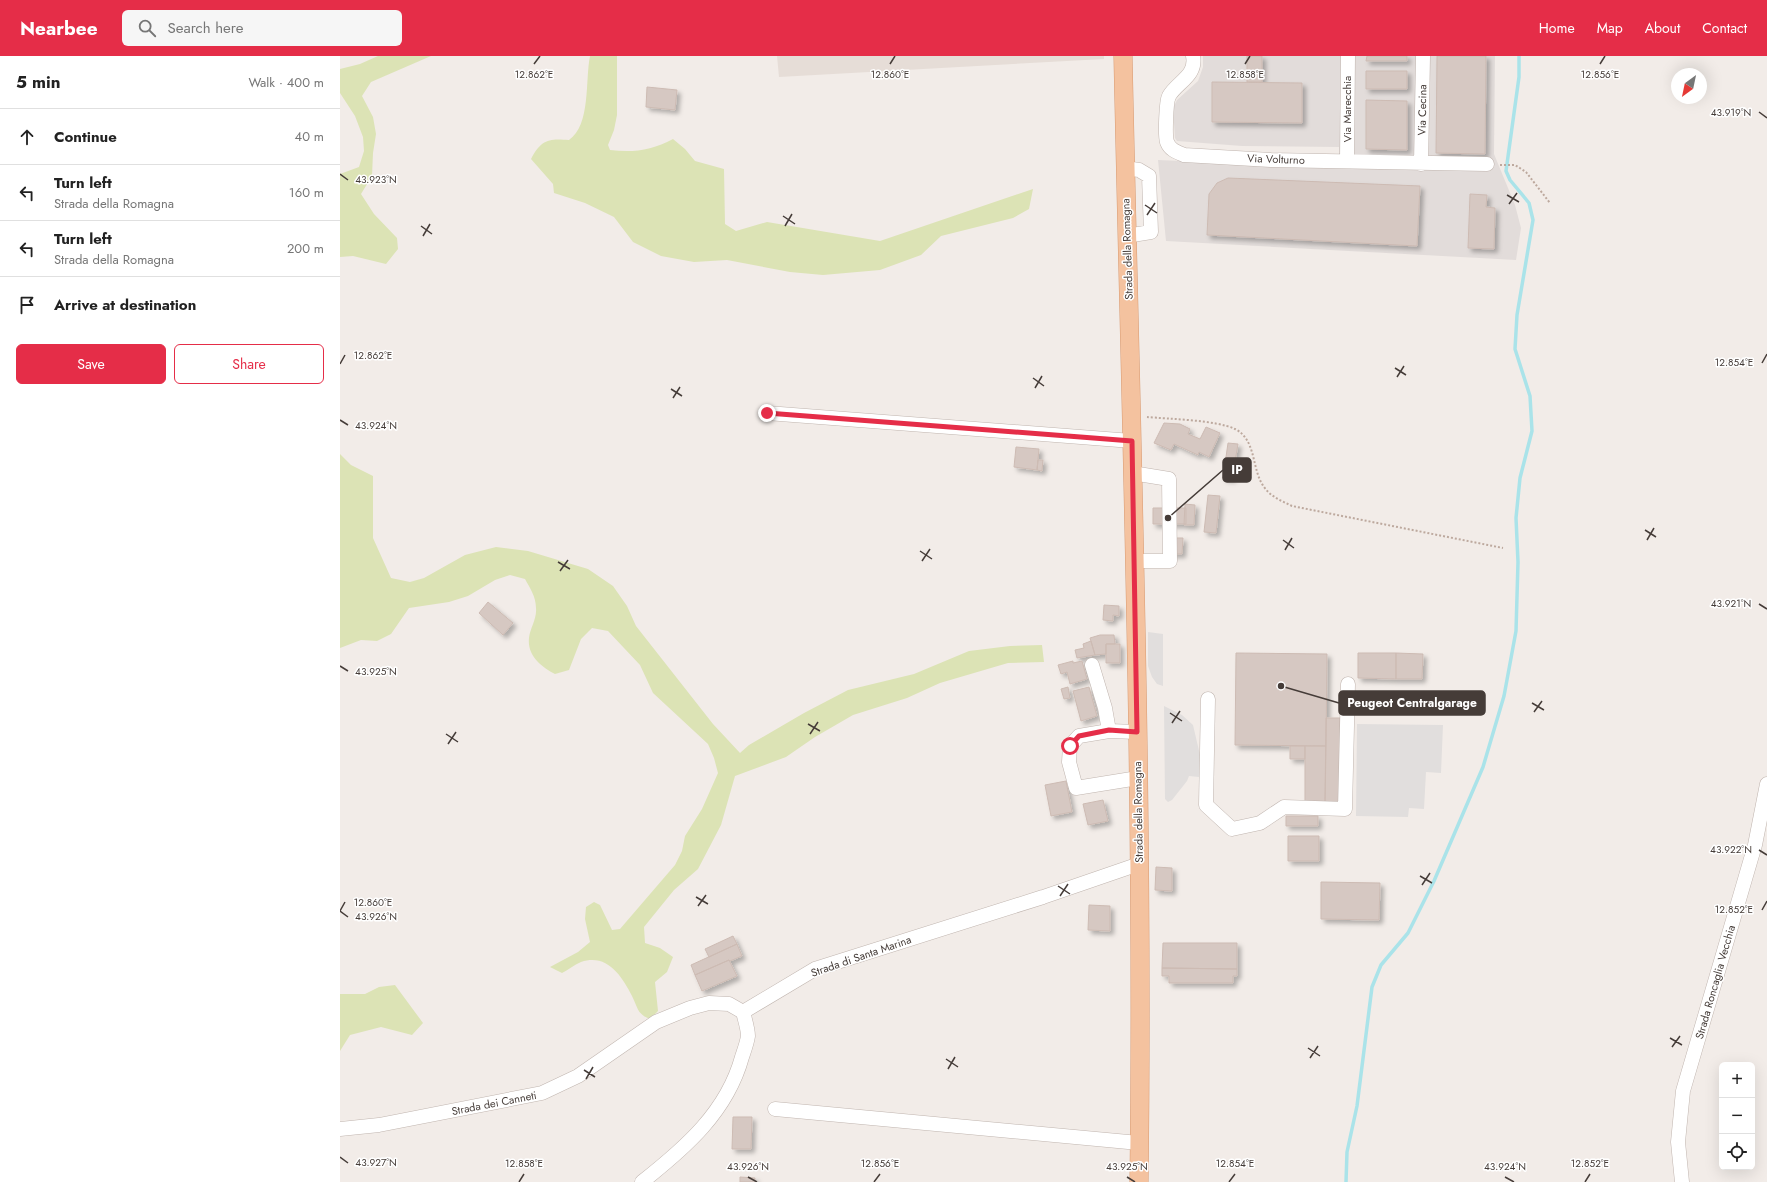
<!DOCTYPE html>
<meta charset="utf-8">
<style>
:root{--surface:#fff;--page:#f6f6f6;--text:#222;--muted:#767676;--line:#e0e0e0;--accent:#e52d48}
body{margin:0;font-family:Jost,sans-serif;background:var(--page);color:var(--text)}
.controls{position:absolute;right:12px;bottom:12px;display:grid;overflow:hidden;border-radius:6px;box-shadow:0 4px 16px #0002}
.controls button{width:36px;height:36px;display:grid;place-items:center;padding:0;border:0;border-bottom:1px solid var(--line);background:var(--surface);color:var(--text);font:20px sans-serif}
.compass{position:absolute;left:1331px;top:12px;width:36px;height:36px;border-radius:50%;background:var(--surface);box-shadow:0 4px 16px #0002;rotate:213deg}
.stop{position:absolute;width:12px;height:12px;margin:-9px;border:3px solid #e52d48;border-radius:50%;background:#fff}
.stop.end{background:#e52d48;border-color:#fff;box-shadow:0 1px 4px #0008}
.list{margin:0;padding:0;list-style:none}
h2{display:flex;justify-content:space-between;align-items:center;height:52px;margin:0;padding:0 16px;font-size:17px}
h2 small{font-size:13px;font-weight:400;color:var(--muted)}
.list li{display:grid;grid-template-columns:26px 1fr auto;gap:12px;align-items:center;box-sizing:border-box;height:56px;padding:0 16px;border-top:1px solid var(--line)}
.list b{display:block;font-size:15px;white-space:nowrap}
.list p{margin:0;font-size:13px;white-space:nowrap;color:var(--muted)}
.list em{font-size:13px;font-style:normal;color:var(--muted)}
.actions{display:flex;gap:8px;padding:12px 16px}
.actions a{flex:1;padding:9px 0;border:1px solid var(--accent);border-radius:6px;text-align:center;font-size:14px;color:var(--accent)}
.actions .main{background:var(--accent);color:#fff}
.icon{flex:none;width:22px;height:22px;fill:none;stroke:currentColor;stroke-width:2;stroke-linecap:round;stroke-linejoin:round}
.map{position:relative;flex:none;width:1427px;height:1126px;overflow:hidden}
header{display:flex;align-items:center;gap:24px;box-sizing:border-box;height:56px;padding:0 20px;background:var(--accent);color:#fff}
header strong{font-size:19px}
nav{display:flex;gap:22px;margin-inline-start:auto;font-size:14px}
.search{width:280px;height:36px;background:var(--page);display:flex;align-items:center;gap:10px;box-sizing:border-box;padding:0 14px;border-radius:6px;color:var(--muted);font-size:15px}
main{display:flex}
aside{flex:1;background:var(--surface)}
.map>svg:first-child{display:block}
.residential{fill:#e6ddd7}
.industrial{fill:#e2dcda}
.green{fill:#dce3b5}
.parking{fill:#e1dedd}
.lines{fill:none;stroke-linecap:round;stroke-linejoin:round}
.stream{stroke:#aae3e9;stroke-width:3.5}
.building{fill:#d6c8c2;stroke:#cdbbb3;filter:url(#shadow)}
.minor-casing{stroke:#c0b5af;stroke-width:15}
.major-casing{stroke:#d89a71;stroke-width:19}
.path{stroke:#bda99e;stroke-width:2;stroke-dasharray:2 2;stroke-linecap:butt}
.minor{stroke:#fff;stroke-width:14}
.major{stroke:#f4c29f;stroke-width:18}
.route{stroke:#e52d48;stroke-width:5}
.ticks{fill:none;stroke:#453c38;stroke-width:1.5}
.labels{text-anchor:middle;stroke-width:3;stroke-linejoin:round;paint-order:stroke}
.street-label{font-size:11px;fill:#453c38;stroke:#fff}
.ticks-label{font-size:10px;text-anchor:middle;fill:#453c38;stroke:#fff;stroke-width:3;stroke-linejoin:round;paint-order:stroke}
.leader{fill:none;stroke:#453c38;stroke-width:1.5}
.callout-dot{fill:#453c38;stroke:#fff;stroke-width:1.5}
.callout{fill:#453c38;stroke:#453c38;stroke-width:1.5}
.callout-label{font-size:12px;text-anchor:middle;font-weight:bold;fill:#fff}
</style>
<header>
<strong>Nearbee</strong>
<div class="search"><svg class="icon" aria-label="search" viewBox="0 0 24 24"><circle cx="10" cy="10" r="6"/><path d="M15 15l6 6"/></svg>Search here</div>
<nav><a>Home</a><a>Map</a><a>About</a><a>Contact</a></nav>
</header>
<main>
<aside>
<h2>5 min<small>Walk · 400 m</small></h2>
<ul class="list">
<li><svg class="icon" aria-label="ahead" viewBox="0 0 24 24"><path d="M12 20V5M6 11l6-6 6 6"/></svg><div><b>Continue</b></div><em>40 m</em></li>
<li><svg class="icon" aria-label="left" viewBox="0 0 24 24"><path d="M17 20v-9H6M10 6l-5 5 5 5"/></svg><div><b>Turn left</b><p>Strada della Romagna</p></div><em>160 m</em></li>
<li><svg class="icon" aria-label="left" viewBox="0 0 24 24"><path d="M17 20v-9H6M10 6l-5 5 5 5"/></svg><div><b>Turn left</b><p>Strada della Romagna</p></div><em>200 m</em></li>
<li><svg class="icon" aria-label="arrive" viewBox="0 0 24 24"><path d="M6 21V4h12l-3 4 3 4H6"/></svg><div><b>Arrive at destination</b></div></li>
</ul>
<div class="actions"><a class="main">Save</a><a>Share</a></div>
</aside>
<div class="map">
<svg width="1427" height="1126" viewBox="0 0 1427 1126">
<defs>
<filter id="shadow"><feDropShadow dx="3.5" dy="3.5" stdDeviation="2" flood-color="#0004"/></filter>
</defs>
<rect width="100%" height="100%" fill="#f2ece8"/>
<path class="residential" d="M437,0H764V3L439,21Z"/>
<path class="industrial" d="M863,0H1155L1154,98L1175,149L1181,172L1176,204L826,185L818,104L999,112V91L902,90L837,85L835,82L833,52L837,44L858,25L863,11Z"/>
<path class="green" d="M38,0H91L31,26L22,40L33,61L36,78L33,97L32,120L21,138L34,158L57,182L58,193L46,208L13,200L0,201V118L19,111L24,95L23,81L15,60L0,37V13L20,8Z
M250,0H277V59L274,74L268,89L270,94C294,97 312,94 333,83L345,93L355,105L384,113L385,168L396,175L427,166L540,185L693,133L689,153L673,162L601,180L581,199L540,214L483,219L450,216L387,204L354,206L321,200L293,186L274,161L245,147L214,137L213,128L191,103C201,84 208,82 229,84C251,69 245,24 250,0Z
M0,398L11,409L33,420V482L51,522L70,526L84,522L125,499L156,491L188,495L248,513L273,530L287,550L296,570L373,668L400,697L409,689L464,657L508,634L574,618L629,595L670,590L702,589L704,606L668,607L600,627L567,642L513,659L475,681L446,701L395,720L381,769L358,813L334,834L304,871L305,887L320,892L333,901L327,916L315,926L318,955L310,963C297,958 298,952 292,940C282,920 267,897 241,906C234,909 228,914 222,917L210,911L238,896L250,886L245,863L246,851L254,846L260,849L272,874L280,873L335,809L342,795L345,780L362,753L378,717L374,702L368,688L313,637L300,609L268,575L252,572L241,583L229,614L215,618C202,611 187,600 189,582C190,572 197,563 196,552C196,541 190,532 185,523L170,519L155,524L128,540L109,546L69,552L51,578L37,585L21,584L0,592Z
M55,929L83,967L72,979L41,971L10,979L0,995V938H25L39,931Z"/>
<path class="parking" d="M808,576L823,578V630L817,628L812,621L808,610Z
M824,650L842,659L853,669L860,699L859,721L849,720L847,725L832,744L828,746L825,743Z
M1017,668L1103,669L1101,717L1086,716L1084,753L1069,752L1068,761L1016,760Z"/>
<g class="lines">
<path class="stream" d="M1006,1126L1007,1096L1017,1050L1032,931L1041,909L1068,877L1094,825L1143,711L1164,640L1176,575L1178,506L1176,462L1180,422L1192,375L1190,340L1175,293L1177,259L1193,164L1189,147L1170,124L1166,115L1179,21V0"/>
</g>
<path class="building" d="M907,0H922V26H907Z
M1027,0H1067V5H1026Z
M1097,0H1146L1145,98L1096,97Z
M1026,15H1067V33H1026Z
M872,26L962,27V67L872,66Z
M307,31L337,34L335,54L306,51Z
M1026,44L1067,45V94L1026,93Z
M888,122L1080,130L1077,190L867,179L869,138L877,127Z
M1130,138L1147,139L1146,151L1155,152L1154,193L1128,192Z
M824,367L840,368L850,373L848,378L860,383L866,371L880,377L869,401L859,396L858,399L834,388L831,394L814,387Z
M888,387L898,388L892,423L883,422Z
M676,391L699,393L697,414L674,411Z
M698,404H703L702,415L697,414Z
M868,439L880,440L876,477L864,476Z
M845,448L855,449L854,469H844Z
M813,452H846V468H813Z
M829,482H843L842,498H829Z
M148,546L173,567L163,579L139,557Z
M764,549L779,550V560L773,559V565L763,564Z
M760,579H774L775,588H766V598L755,599L750,582Z
M751,585L755,599L737,602L735,594L744,592L743,588Z
M766,588H780V607H766Z
M896,597L987,598L986,690L895,689Z
M1018,597H1056V623L1018,622Z
M1056,597L1083,598L1082,623H1056Z
M733,605V607L742,605L747,623L730,628L727,616L721,618L718,609Z
M728,631L730,642L724,643L721,633Z
M749,631L757,660L741,665L733,635Z
M986,662H1000L999,747H985Z
M950,690H965V703H950Z
M965,690H986L985,747H965Z
M726,725L732,756L711,760L705,729Z
M763,744L768,765L748,769L743,748Z
M946,760H978V770H946Z
M948,780H979V805H948Z
M816,811L832,812V835L815,834Z
M981,826L1040,827L1039,864L981,863Z
M749,849L770,850V875L748,874Z
M393,880L397,888L369,901L365,893Z
M823,887H897V913L822,912Z
M397,888L402,900L390,905L389,904L355,919L351,909Z
M389,904L397,920L362,935L355,919Z
M822,912L897,913V920H893V927H829V920H822Z
M393,1061H412L411,1093H392Z
M400,1121L415,1122V1126H400Z"/>
<g class="lines">
<g class="minor-casing">
<path id="minor" d="M853,0C857,20 837,26 829,40C826,46 825,80 827,86C830,94 837,96 844,99L931,104L1147,108
M1007,105L1008,0
M1081,108L1083,0
M785,112L799,114L809,120L811,176L786,180
M427,357L792,385
M792,417L829,423L830,505H794
M752,609L765,652L769,675
M868,643L866,749L892,773L920,767L944,751L1005,753L1008,628
M797,676L769,675L739,680L730,690L729,706L736,732L798,722
M403,956L475,913L703,841L799,808
M435,1053L799,1087
M0,1073L39,1069L202,1037L238,1020L316,966L350,952L369,947L389,948L403,956
M302,1126C345,1092 387,1056 402,1001C404,995 407,987 408,980C408,973 405,964 403,956
M1342,1126L1338,1086L1343,1035L1415,789L1427,728"/>
</g>
<g class="major-casing">
<path id="major" d="M783,0C791,375 804,751 799,1126"/>
</g>
<path class="path" d="M1160,109H1175L1186,116L1210,147
M807,361C829,363 876,364 895,373C917,384 911,413 924,431C931,441 942,445 952,450L1163,492"/>
<use href="#minor" class="minor"/>
<use href="#major" class="major"/>
</g>
<g class="lines">
<path class="route" d="M427,357L792,385L797,676L769,674L739,680L730,690"/>
</g>
<path class="ticks" d="M194,8L200,0M550,8L555,0M905,8L910,0M1260,8L1265,0M1419,56L1427,62M0,118L8,124M1167,139L1179,146M1169,148L1177,137M805,149L817,157M807,159L815,147M443,160L455,168M81,170L92,178M445,170L452,158M83,180L90,168M1422,307L1427,298M0,308L5,299M1055,312L1066,319M1057,321L1064,310M693,322L704,330M695,332L702,320M331,333L342,340M333,342L340,331M0,364L8,369M1305,474L1316,481M943,484L954,492M1307,484L1314,472M945,494L952,482M580,495L592,503M582,505L590,493M218,506L230,513M220,515L228,504M1419,548L1427,553M0,610L8,615M1192,647L1204,654M1194,656L1202,645M830,657L842,665M832,667L840,655M468,668L480,675M106,678L118,686M470,678L478,666M108,688L116,676M1419,794L1427,799M1080,820L1092,827M1082,829L1090,817M718,830L730,838M720,840L728,828M356,841L368,848M358,850L366,839M1422,854L1427,845M0,855L5,846M0,855L8,861M1330,982L1342,989M1332,991L1340,980M968,992L980,1000M970,1002L978,990M606,1003L618,1011M608,1013L615,1001M244,1014L255,1021M246,1023L253,1011M0,1101L8,1107M408,1121L417,1126M787,1121L795,1126M1165,1121L1174,1126M179,1126L184,1118M534,1126L540,1118M889,1126L895,1118M1245,1126L1250,1118"/>
<g class="labels">
<g class="street-label">
<text transform="translate(1007 53) rotate(-90)" y="4">Via Marecchia</text>
<text transform="translate(1082 54) rotate(-89)" y="4">Via Cecina</text>
<text transform="translate(936 103) rotate(2)" y="4">Via Volturno</text>
<text transform="translate(787 193) rotate(-92)" y="4">Strada della Romagna</text>
<text transform="translate(798 756) rotate(-91)" y="4">Strada della Romagna</text>
<text transform="translate(521 900) rotate(-19)" y="4">Strada di Santa Marina</text>
<text transform="translate(1375 926) rotate(-74)" y="4">Strada Roncaglia Vecchia</text>
<text transform="translate(154 1047) rotate(-11)" y="4">Strada dei Canneti</text>
</g>
</g>
<g class="ticks-label">
<text x="194" y="22">12.862°E</text>
<text x="550" y="22">12.860°E</text>
<text x="905" y="22">12.858°E</text>
<text x="1260" y="22">12.856°E</text>
<text x="1391" y="60">43.919°N</text>
<text x="36" y="127">43.923°N</text>
<text x="33" y="303">12.862°E</text>
<text x="1394" y="310">12.854°E</text>
<text x="36" y="373">43.924°N</text>
<text x="1391" y="551">43.921°N</text>
<text x="36" y="619">43.925°N</text>
<text x="1391" y="797">43.922°N</text>
<text x="33" y="850">12.860°E</text>
<text x="1394" y="857">12.852°E</text>
<text x="36" y="864">43.926°N</text>
<text x="36" y="1110">43.927°N</text>
<text x="184" y="1111">12.858°E</text>
<text x="540" y="1111">12.856°E</text>
<text x="895" y="1111">12.854°E</text>
<text x="1250" y="1111">12.852°E</text>
<text x="408" y="1114">43.926°N</text>
<text x="787" y="1114">43.925°N</text>
<text x="1165" y="1114">43.924°N</text>
</g>
<path class="leader" d="M828 462L883 414M941 630L999 647"/>
<g class="callout-dot">
<circle cx="828" cy="462" r="4"/>
<circle cx="941" cy="630" r="4"/>
</g>
<g class="callout">
<rect x="883" y="402" width="28" height="24" rx="4"/>
<rect x="999" y="635" width="146" height="24" rx="4"/>
</g>
<g class="callout-label">
<text x="897" y="418">IP</text>
<text x="1072" y="651">Peugeot Centralgarage</text>
</g>
</svg>
<div class="controls">
<button>+</button>
<button>−</button>
<button><svg class="icon" aria-label="locate" viewBox="0 0 24 24"><circle cx="12" cy="12" r="6"/><path d="M12 2v4M12 18v4M2 12h4M18 12h4"/></svg></button>
</div>
<svg class="compass" viewBox="-18 -18 36 36"><path d="M0-13l5 13h-10z" fill="#e53935"/><path d="M0 13l5-13h-10z" fill="#767676"/></svg>
<div class="stop" style="left:730px;top:690px"></div>
<div class="stop end" style="left:427px;top:357px"></div>
</div>
</main>
